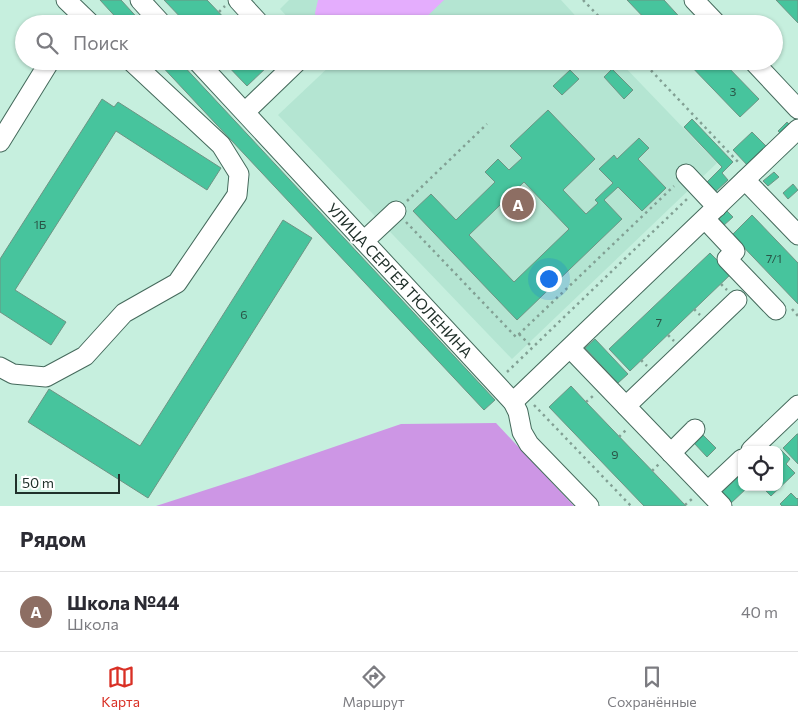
<!DOCTYPE html>
<html lang="ru">
<head>
<meta charset="utf-8">
<style>
  :root { --surface:#fff; --page:#f2f2f3; --text:#2b2b33; --muted:#7c7c81; --line:#e1e1e2; --accent:#d93025 }
  body { margin:0; font-family:Commissioner,sans-serif; background:var(--page); color:var(--text) }
  .controls { position:absolute; right:15px; bottom:15px; display:grid; overflow:hidden; border-radius:10px; box-shadow:0 1px 4px #0004 }
  .controls button { width:45px; height:45px; display:grid; place-items:center; padding:0; border:0; border-bottom:1px solid var(--line); background:var(--surface); color:var(--text); font:25px sans-serif }
  .scale { position:absolute; left:15px; bottom:12px; width:105px; box-sizing:border-box; padding-left:5px; border:2px solid #20302a; border-top:0; font-size:14px; line-height:18px; white-space:nowrap; color:#20302a; -webkit-text-stroke:4px #fff; paint-order:stroke }
  .you { position:absolute; left:548px; top:278px; width:18px; height:18px; margin:-12px; border:4px solid #fff; border-radius:50%; background:#1a73e8; box-shadow:0 0 0 8px #1a73e833 }
  .badge { display:grid; place-items:center; width:32px; height:32px; border-radius:50%; background:var(--accent); color:#fff; font-size:16px; font-weight:700 }
  .pin { position:absolute; translate:-50% -50%; border:2px solid #fff; box-shadow:0 1px 5px #0006 }
  .list { margin:0; padding:0; list-style:none }
  h2 { display:flex; justify-content:space-between; align-items:center; height:65px; margin:0; padding:0 20px; font-size:21px }
  h2 small { font-size:16px; font-weight:400; color:var(--muted) }
  .list li { display:grid; grid-template-columns:32px 1fr auto; gap:15px; align-items:center; box-sizing:border-box; height:80px; padding:0 20px; border-top:1px solid var(--line) }
  .list b { display:block; font-size:19px; white-space:nowrap }
  .list p { margin:0; font-size:16px; white-space:nowrap; color:var(--muted) }
  .list em { font-size:16px; font-style:normal; color:var(--muted) }
  .icon { flex:none; width:28px; height:28px; fill:none; stroke:currentColor; stroke-width:2; stroke-linecap:round; stroke-linejoin:round }
  .map { position:relative; flex:none; width:798px; height:506px; overflow:hidden }
  .search { position:absolute; background:var(--surface); box-shadow:0 1px 4px #0004; left:15px; right:15px; top:15px; height:55px; display:flex; align-items:center; gap:12px; box-sizing:border-box; padding:0 18px; border-radius:28px; color:var(--muted); font-size:19px }
  .sheet { height:145px; background:var(--surface) }
  nav { display:flex; justify-content:space-around; align-items:center; box-sizing:border-box; height:70px; border-top:1px solid var(--line); background:var(--surface); font-size:14px; color:var(--muted) }
  nav a { display:grid; justify-items:center; gap:2px }
  nav .on { color:var(--accent) }
  .map>svg:first-child { display:block }
  .built { fill:#b4e5d2 }
  .green { fill:#e4adfd }
  .forest { fill:#cd96e5 }
  .building { fill:#47c49d; stroke:#6d9484; fill-rule:evenodd }
  .lines { fill:none; stroke-linecap:round; stroke-linejoin:round }
  .minor-casing { stroke:#456a5c; stroke-width:21 }
  .path { stroke:#82a094; stroke-width:2.5; stroke-dasharray:2.5 4; stroke-linecap:butt }
  .minor { stroke:#fff; stroke-width:19 }
  .labels { text-anchor:middle; dominant-baseline:central; stroke-width:4; stroke-linejoin:round; paint-order:stroke }
  .number-label { font-size:12px; fill:#2a5547 }
  .street-label { font-size:15px; fill:#20302a; stroke:#fff }
</style>
</head>
<body>
<div class="map">
<svg width="798" height="506" viewBox="0 0 798 506">
  <rect width="100%" height="100%" fill="#c6efde"/>
  <g class="built">
    <polygon points="289,0 561,0 583,24 294,24 280,9"/>
    <polygon points="330,61 619,61 717,163 512,359 278,115 332,64"/>
  </g>
  <polygon class="green" points="318,0 444,0 419,24 317,24 315,13"/>
  <polygon class="forest" points="496,423 574,506 156,506 252,475 401,424"/>
  <g class="building">
    <polygon points="100,0 121,0 143,24 122,24"/>
    <polygon points="164,0 207,0 230,24 187,24"/>
    <polygon points="627,0 664,0 686,24 650,24"/>
    <polygon points="776,0 798,0 798,23"/>
    <polygon points="157,61 179,61 495,400 484,410"/>
    <polygon points="223,61 266,61 269,65 247,86"/>
    <polygon points="686,61 722,61 759,99 740,117"/>
    <polygon points="612,69 633,90 624,99 604,77"/>
    <polygon points="570,70 579,79 562,95 553,86"/>
    <polygon points="102,99 114,107 118,102 221,168 207,190 116,131 15,290 66,322 51,345 0,312 0,259"/>
    <path d="M548,110L595,159L563,190L586,214L598,203L595,200L613,183L599,169L614,155L617,159L639,138L649,148L638,159L666,188L642,211L618,187L604,200L622,219L517,320L413,211L431,194L456,220L495,182L485,172L498,159L509,170L522,158L510,146ZM524,182L569,229L514,282L469,235Z"/>
    <polygon points="692,119 733,162 722,173 728,180 714,193 705,184 722,167 684,127"/>
    <polygon points="787,122 792,127 783,136 778,131"/>
    <polygon points="752,132 769,149 749,167 733,150"/>
    <polygon points="774,172 779,177 768,186 763,181"/>
    <polygon points="793,184 798,190 788,199 783,193"/>
    <polygon points="727,211 733,217 723,226 717,221"/>
    <polygon points="752,215 798,263 798,304 732,235"/>
    <polygon points="283,220 312,238 148,498 28,422 49,389 140,446"/>
    <polygon points="710,253 731,274 630,371 609,349"/>
    <polygon points="595,339 628,374 618,383 585,348"/>
    <polygon points="571,386 586,402 686,506 644,506 549,407"/>
    <polygon points="797,434 798,434 798,464 783,448"/>
    <polygon points="703,435 716,448 707,457 694,443"/>
    <polygon points="780,449 790,459 786,464 795,473 771,496 762,487 779,487 779,450"/>
    <polygon points="742,467 742,487 748,487 730,504 720,494 741,474 738,471"/>
    <polygon points="791,493 797,499 798,498 798,506 782,506 780,504"/>
  </g>
  <g class="lines">
    <g class="minor-casing">
      <g id="minor">
        <polyline points="66,0 91,24"/>
        <polyline points="140,0 162,24"/>
        <polyline points="238,0 260,24"/>
        <polyline points="694,0 717,24"/>
        <polyline points="197,61 513,402 518,412 522,432 529,444 589,506"/>
        <polyline points="753,61 798,109"/>
        <polyline points="245,112 297,62 297,61"/>
        <polyline points="0,142 50,61"/>
        <polyline points="686,174 717,207"/>
        <polyline points="745,180 798,235"/>
        <polyline points="705,219 735,251 727,259 776,310"/>
        <polyline points="364,241 396,211"/>
        <polyline points="570,348 722,506"/>
        <polyline points="0,367 13,374 46,377 85,356 124,313 177,283 237,195 239,174 221,145 131,61"/>
        <polyline points="513,402 798,129"/>
        <polyline points="626,406 737,300"/>
        <polyline points="751,450 798,405"/>
        <polyline points="671,453 695,429"/>
        <polyline points="708,491 742,459"/>
      </g>
    </g>
    <g class="path">
      <polyline points="583,0 606,24"/>
      <polyline points="219,12 225,6"/>
      <polyline points="642,61 739,163"/>
      <polyline points="407,201 487,124"/>
      <polyline points="406,222 516,337 674,186"/>
      <polyline points="721,284 727,290"/>
      <polyline points="694,309 700,315"/>
      <polyline points="792,309 798,316"/>
      <polyline points="519,334 532,347"/>
      <polyline points="668,335 674,341"/>
      <polyline points="641,360 647,366"/>
      <polyline points="507,372 687,199"/>
      <polyline points="586,402 594,395"/>
      <polyline points="534,405 631,506"/>
      <polyline points="619,437 627,429"/>
      <polyline points="652,471 660,463"/>
      <polyline points="685,505 693,498"/>
    </g>
    <use href="#minor" class="minor"/>
  </g>
  <g class="labels">
    <g class="number-label">
      <text x="733" y="91">3</text>
      <text x="40" y="224">1Б</text>
      <text x="774" y="258">7/1</text>
      <text x="244" y="314">6</text>
      <text x="659" y="322">7</text>
      <text x="615" y="454">9</text>
    </g>
    <g class="street-label">
      <text transform="translate(400 280) rotate(47)">УЛИЦА СЕРГЕЯ ТЮЛЕНИНА</text>
    </g>
  </g>
</svg>
<div class="controls">
<button><svg class="icon" aria-label="locate" viewBox="0 0 24 24"><circle cx="12" cy="12" r="6"/><path d="M12 2v4M12 18v4M2 12h4M18 12h4"/></svg></button>
</div>
<div class="scale">50 m</div>
<div class="you"></div>
<div class="pin badge" style="left:518px;top:204px;background:#8d6e63">A</div>
<div class="search"><svg class="icon" aria-label="search" viewBox="0 0 24 24"><circle cx="10" cy="10" r="6"/><path d="M15 15l6 6"/></svg>Поиск</div>
</div>
<section class="sheet">
<h2>Рядом<small></small></h2>
<ul class="list">
<li><span class="badge" style="background:#8d6e63">A</span><div><b>Школа №44</b><p>Школа</p></div><em>40 m</em></li>
</ul>
</section>
<nav>
<a class="on"><svg class="icon" aria-label="map" viewBox="0 0 24 24"><path d="M3 6l6-2 6 2 6-2v14l-6 2-6-2-6 2zM9 4v14M15 6v14"/></svg>Карта</a>
<a><svg class="icon" aria-label="directions" viewBox="0 0 24 24"><path d="M12 3l9 9-9 9-9-9zM9 14v-3h6M13 9l2 2-2 2"/></svg>Маршрут</a>
<a><svg class="icon" aria-label="saved" viewBox="0 0 24 24"><path d="M7 4h10v16l-5-4-5 4z"/></svg>Сохранённые</a>
</nav>
</body>
</html>
